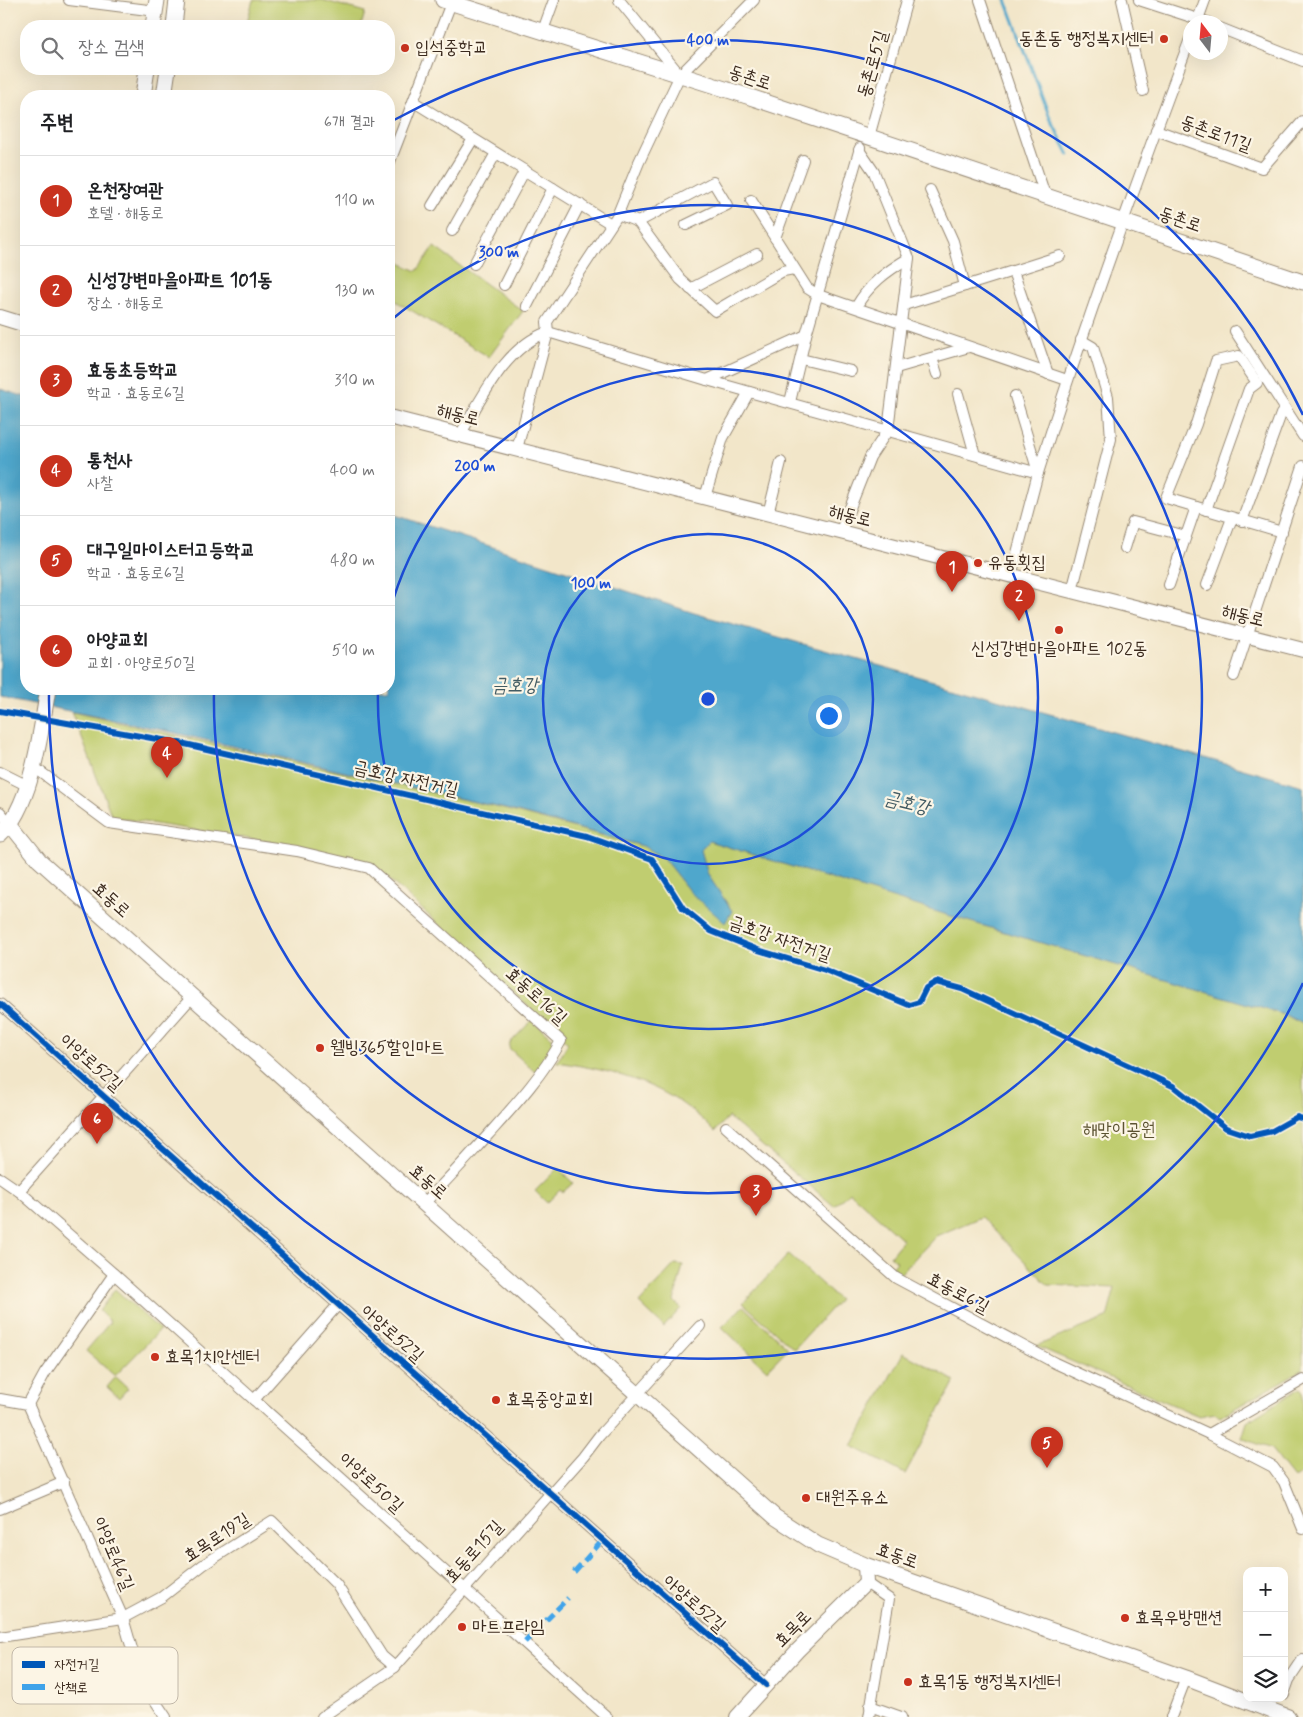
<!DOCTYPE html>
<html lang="ko">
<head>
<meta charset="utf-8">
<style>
  :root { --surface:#fff; --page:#f6f6f6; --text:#202124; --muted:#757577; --line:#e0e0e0; --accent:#c8321e }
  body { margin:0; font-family:Mynerve,"Poor Story",sans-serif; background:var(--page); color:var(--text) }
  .controls { position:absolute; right:15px; bottom:15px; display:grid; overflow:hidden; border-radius:10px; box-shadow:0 5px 20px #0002 }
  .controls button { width:45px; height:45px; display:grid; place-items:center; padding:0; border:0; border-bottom:1px solid var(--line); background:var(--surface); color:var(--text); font:25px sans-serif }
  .compass { position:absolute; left:1183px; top:15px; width:45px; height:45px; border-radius:50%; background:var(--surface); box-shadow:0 5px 20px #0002; rotate:344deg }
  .you { position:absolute; left:828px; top:715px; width:18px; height:18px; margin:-12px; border:4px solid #fff; border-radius:50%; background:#1a73e8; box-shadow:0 0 0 8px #1a73e833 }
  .badge { display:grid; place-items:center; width:32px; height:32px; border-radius:50%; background:var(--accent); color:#fff; font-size:16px; font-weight:700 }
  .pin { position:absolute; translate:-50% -41px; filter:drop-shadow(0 1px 2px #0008) }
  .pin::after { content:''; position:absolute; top:26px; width:18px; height:15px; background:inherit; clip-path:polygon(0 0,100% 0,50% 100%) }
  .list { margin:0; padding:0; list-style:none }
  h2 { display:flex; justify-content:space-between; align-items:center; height:65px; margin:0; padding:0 20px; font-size:21px }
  h2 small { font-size:16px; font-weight:400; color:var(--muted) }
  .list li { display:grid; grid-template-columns:32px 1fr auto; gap:15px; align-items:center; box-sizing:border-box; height:90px; padding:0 20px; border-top:1px solid var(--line) }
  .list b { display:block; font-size:19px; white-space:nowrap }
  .list p { margin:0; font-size:16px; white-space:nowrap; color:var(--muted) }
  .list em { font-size:16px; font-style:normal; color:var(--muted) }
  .icon { flex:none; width:28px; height:28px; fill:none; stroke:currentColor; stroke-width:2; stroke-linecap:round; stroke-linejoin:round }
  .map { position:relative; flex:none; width:1303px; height:1717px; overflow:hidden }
  .search { position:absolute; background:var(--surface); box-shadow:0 5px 20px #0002; left:20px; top:20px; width:375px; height:55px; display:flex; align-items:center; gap:12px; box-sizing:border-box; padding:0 18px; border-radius:20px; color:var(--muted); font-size:19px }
  .panel { position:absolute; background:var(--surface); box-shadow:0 5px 20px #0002; left:20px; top:90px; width:375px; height:605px; border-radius:20px }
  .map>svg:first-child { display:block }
  .green { fill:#c0cd6f; stroke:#7e7c46 }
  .water { fill:#4fa7cc; stroke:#456875 }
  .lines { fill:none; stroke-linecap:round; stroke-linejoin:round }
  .stream { stroke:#4fa7cc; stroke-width:3 }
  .minor-casing { stroke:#968874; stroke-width:12 }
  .tertiary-casing { stroke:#968874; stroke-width:16 }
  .secondary-casing { stroke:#968874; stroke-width:17 }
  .minor { stroke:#fff; stroke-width:10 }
  .tertiary { stroke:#fff; stroke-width:14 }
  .secondary { stroke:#fff; stroke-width:15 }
  .quiet { stroke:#3fa3ea; stroke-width:5; stroke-dasharray:10 5; stroke-linecap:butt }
  .cycleway-casing { stroke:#fcf5e5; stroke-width:9 }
  .cycleway { stroke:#0057b8; stroke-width:6 }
  .ring { fill:none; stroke:#1d4ed8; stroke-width:2.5 }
  .poi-dot { fill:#c8321e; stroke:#fcf5e5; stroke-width:2 }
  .labels { text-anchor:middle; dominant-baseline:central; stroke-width:4.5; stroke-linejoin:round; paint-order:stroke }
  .poi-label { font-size:18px; fill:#3b2a1e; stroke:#fcf5e5; text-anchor:start }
  .street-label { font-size:18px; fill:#3b2a1e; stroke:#fcf5e5 }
  .park-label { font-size:18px; fill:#5c5332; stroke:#fcf5e5 }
  .water-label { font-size:19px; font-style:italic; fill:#435c64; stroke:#fcf5e5 }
  .key { fill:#fcf5e5; stroke:#c2b8a9; stroke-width:1 }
  .key-label { font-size:14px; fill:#3b2a1e }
  .centre { fill:#1d4ed8; stroke:#fcf5e5; stroke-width:2.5 }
  .ring-label { font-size:15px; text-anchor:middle; font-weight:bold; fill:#1d4ed8; stroke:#fcf5e5; stroke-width:4.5; stroke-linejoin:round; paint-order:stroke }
</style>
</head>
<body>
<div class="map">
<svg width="1303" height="1717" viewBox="0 0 1303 1717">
  <rect width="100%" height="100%" fill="#fcf5e5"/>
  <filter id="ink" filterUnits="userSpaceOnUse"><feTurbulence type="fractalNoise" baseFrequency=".02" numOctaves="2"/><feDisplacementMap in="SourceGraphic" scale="10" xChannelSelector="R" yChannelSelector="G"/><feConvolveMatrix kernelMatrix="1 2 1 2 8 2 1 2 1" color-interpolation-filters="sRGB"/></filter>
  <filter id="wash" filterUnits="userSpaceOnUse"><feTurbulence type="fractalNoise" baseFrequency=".0096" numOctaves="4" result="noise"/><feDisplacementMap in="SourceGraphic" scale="20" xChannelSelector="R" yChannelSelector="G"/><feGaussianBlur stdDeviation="1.12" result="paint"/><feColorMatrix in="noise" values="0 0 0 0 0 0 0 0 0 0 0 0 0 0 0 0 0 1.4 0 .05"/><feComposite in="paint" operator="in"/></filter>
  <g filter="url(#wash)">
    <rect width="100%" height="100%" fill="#f2e6c9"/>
    <g class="green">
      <polygon points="253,0 322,0 365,12 361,26 246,26"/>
      <polygon points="434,247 523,311 489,357 389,297 389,250 402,264 417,271"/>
      <path d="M72,712L492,806L643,846L664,859L690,892L732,911L708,875L701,850L709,841L954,917L1285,1015L1303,1024V1369L1220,1417L1215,1413L1199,1416L1036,1346L1107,1318L1115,1288L1048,1285L981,1217L936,1236L900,1274L892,1267L897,1261L890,1256L903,1240L850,1192L834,1206L728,1117L715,1132C672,1085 617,1071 557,1062L568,1043L378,869L301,847L112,817Z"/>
      <polygon points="532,1020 554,1040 554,1048 535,1072 509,1048 510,1043"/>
      <polygon points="558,1168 573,1183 563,1192 560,1190 547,1203 535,1191"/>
      <polygon points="789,1254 839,1300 794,1349 743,1303"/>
      <polygon points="675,1264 683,1265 674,1301 681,1308 664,1327 639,1303"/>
      <polygon points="115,1289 160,1330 115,1376 86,1351 110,1322 99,1311"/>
      <polygon points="743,1306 788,1348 767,1370 722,1327"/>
      <polygon points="903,1353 955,1381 905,1474 852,1446"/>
      <polygon points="116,1377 128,1388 119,1398 107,1387"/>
      <polygon points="1300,1388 1303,1391 1303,1472 1294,1478 1271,1449 1242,1438 1247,1422"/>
    </g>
    <polygon class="water" points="0,389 26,397 26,689 389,689 389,513 694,613 1303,786 1303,1024 1285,1015 954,917 709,841 701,850 708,875 732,911 725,923 690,892 664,859 643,846 510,810 158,729 0,697"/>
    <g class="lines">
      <polyline class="stream" points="1006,0 1050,118 1069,155"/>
    </g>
  </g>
  <g filter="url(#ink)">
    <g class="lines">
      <g class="minor-casing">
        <g id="minor">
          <polyline points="69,0 156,11"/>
          <polyline points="619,0 680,75"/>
          <polyline points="980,0 1045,195"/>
          <polyline points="1122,0 1143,91"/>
          <polyline points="1139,0 1207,22"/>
          <polyline points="1197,22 1205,0"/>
          <polyline points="1220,28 1303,61"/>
          <polyline points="542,33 554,0"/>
          <polyline points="414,102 611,224"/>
          <polyline points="1156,130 1262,168 1303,121"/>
          <polyline points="869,137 907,0"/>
          <polyline points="389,164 451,3"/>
          <polyline points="930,190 953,241 965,286"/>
          <polyline points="751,200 807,288 818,295 1067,380"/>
          <polyline points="432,206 473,139"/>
          <polyline points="618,214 638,222 713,182 727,205 686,225"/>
          <polyline points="638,222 680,279 715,311 783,271 794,269"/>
          <polyline points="452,231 496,153"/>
          <polyline points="775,238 803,160"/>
          <polyline points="474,264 525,170"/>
          <polyline points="1013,271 1060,256"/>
          <polyline points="504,285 553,188"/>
          <polyline points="690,289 757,254"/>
          <polyline points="904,305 1013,271 1048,374"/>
          <polyline points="527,306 580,204"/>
          <path d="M856,307C869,284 887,271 909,258"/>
          <polyline points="1235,331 1303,436"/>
          <polyline points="932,358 937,374"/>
          <polyline points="801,359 851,371"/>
          <polyline points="896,368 969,347"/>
          <polyline points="707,380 806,335"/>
          <polyline points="958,394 975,455"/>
          <polyline points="1015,396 1038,472"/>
          <polyline points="790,402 806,335 860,148"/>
          <path d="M460,435C482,398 505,347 548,332L707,380L1038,473L1011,576"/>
          <polyline points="517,449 548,332 547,322 617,216 639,162 680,75 754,0"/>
          <path d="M1038,473C1084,326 1136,183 1190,39"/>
          <polyline points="705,497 723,438 749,392"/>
          <polyline points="1206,510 1249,389 1257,383 1239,356 1216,361 1196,424 1166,498 1282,532"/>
          <polyline points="768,514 781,462"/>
          <polyline points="1242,521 1281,414 1284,410"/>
          <polyline points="840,533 870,457 888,430 909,258 874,172 859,150"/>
          <polyline points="1125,548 1133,522 1186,536"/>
          <polyline points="1169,585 1196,507"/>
          <polyline points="1207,585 1232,518"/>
          <polyline points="1072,591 1111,439 1108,397 1093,347 1081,340"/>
          <polyline points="1234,676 1303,466"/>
          <path d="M34,767L109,823L297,851L369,868L561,1041C542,1076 515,1105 488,1135C467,1158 447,1181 424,1203"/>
          <polyline points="0,772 28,786"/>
          <polyline points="0,812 11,825"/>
          <polyline points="0,1004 766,1685"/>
          <polyline points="726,1127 896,1278 1055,1363 1209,1434 1273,1467 1284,1482 1303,1529"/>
          <polyline points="0,1178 19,1191 114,1274 607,1717"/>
          <polyline points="19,1191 192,997"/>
          <polyline points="0,1399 28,1404 123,1618 141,1680 166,1717"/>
          <polyline points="254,1400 337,1306"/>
          <polyline points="28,1404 45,1373 114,1274"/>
          <polyline points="1209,1434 1303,1380"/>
          <polyline points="0,1509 64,1482"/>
          <polyline points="866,1583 889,1599 869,1717"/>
          <polyline points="0,1637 123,1618 162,1597 203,1565 272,1521 336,1584 382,1656 395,1667"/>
          <polyline points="1284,1694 1289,1680 1303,1659"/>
          <polyline points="870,1706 901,1717"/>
          <polyline points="322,1717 395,1667 583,1457 599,1436 700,1326"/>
          <polyline points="1171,1717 1186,1678"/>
        </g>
      </g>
      <g class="tertiary-casing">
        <g id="tertiary">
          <polyline points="0,317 26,325"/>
          <polyline points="389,417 1303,650"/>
          <polyline points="737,1717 797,1651 866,1583 865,1565"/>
        </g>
      </g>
      <g class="secondary-casing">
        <g id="secondary">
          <polyline points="443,0 747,96 1303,282"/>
          <polyline points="153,26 157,0"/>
          <polyline points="174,26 177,0"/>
          <polyline points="143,96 147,69"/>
          <polyline points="164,96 168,69"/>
          <polyline points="11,825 39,860 775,1517 818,1545 865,1565 1186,1678 1288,1717"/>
          <path d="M0,835C32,807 41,730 48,689"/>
        </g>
      </g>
      <use href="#minor" class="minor"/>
      <use href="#tertiary" class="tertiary"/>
      <use href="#secondary" class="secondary"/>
      <g class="quiet">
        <polyline points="574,1572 602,1541"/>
        <polyline points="525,1642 568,1598"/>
      </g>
      <g class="cycleway-casing">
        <g id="cycleway">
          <polyline points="0,711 185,744 587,836 652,859 683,908 711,931 758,950 825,970 909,1005 919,1002 926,988 936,982 962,989 1173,1086 1226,1128 1250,1136 1272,1131 1297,1117 1303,1119"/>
          <polyline points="0,1004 766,1685"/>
        </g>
      </g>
      <use href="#cycleway" class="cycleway"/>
    </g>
  </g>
  <g class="ring">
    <circle cx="708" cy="699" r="165"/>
    <path d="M389 614A330 330 0 1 1 378 690"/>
    <path d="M390 321A494 494 0 1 1 214 690"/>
    <path d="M1303 983A659 659 0 0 1 49 693M394 120A659 659 0 0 1 1303 415"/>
  </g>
  <g class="poi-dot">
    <circle cx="1164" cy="39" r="5"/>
    <circle cx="405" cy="48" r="5"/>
    <circle cx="978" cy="563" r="5"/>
    <circle cx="1059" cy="630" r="5"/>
    <circle cx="320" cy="1048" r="5"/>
    <circle cx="155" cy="1357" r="5"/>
    <circle cx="496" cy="1400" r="5"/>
    <circle cx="806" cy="1498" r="5"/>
    <circle cx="1125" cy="1618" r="5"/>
    <circle cx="462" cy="1627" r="5"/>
    <circle cx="908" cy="1682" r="5"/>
  </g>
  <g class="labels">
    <g class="poi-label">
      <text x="1154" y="39" text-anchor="end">동촌동 행정복지센터</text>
      <text x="415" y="48">입석중학교</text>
      <text x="988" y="563">유동횟집</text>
      <text x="1059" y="649" text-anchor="middle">신성강변마을아파트 102동</text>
      <text x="330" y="1048">웰빙365할인마트</text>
      <text x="165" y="1357">효목1치안센터</text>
      <text x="506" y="1400">효목중앙교회</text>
      <text x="816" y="1498">대원주유소</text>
      <text x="1135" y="1618">효목우방맨션</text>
      <text x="472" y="1627">마트프라임</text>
      <text x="918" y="1682">효목1동 행정복지센터</text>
    </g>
    <g class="street-label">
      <text transform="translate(873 64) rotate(-74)">동촌로5길</text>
      <text transform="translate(750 78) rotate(18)">동촌로</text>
      <text transform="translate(1216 134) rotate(20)">동촌로11길</text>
      <text transform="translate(1180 220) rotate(19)">동촌로</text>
      <text transform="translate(458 415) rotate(14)">해동로</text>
      <text transform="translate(850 516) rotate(14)">해동로</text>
      <text transform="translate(1243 616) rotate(14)">해동로</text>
      <text transform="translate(406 779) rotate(13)">금호강 자전거길</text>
      <text transform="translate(111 900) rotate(42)">효동로</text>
      <text transform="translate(780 939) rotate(19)">금호강 자전거길</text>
      <text transform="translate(536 996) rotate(42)">효동로16길</text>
      <text transform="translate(91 1063) rotate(41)">아양로52길</text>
      <text transform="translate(428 1182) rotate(41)">효동로</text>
      <text transform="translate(958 1293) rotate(28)">효동로6길</text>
      <text transform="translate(392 1334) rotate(41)">아양로52길</text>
      <text transform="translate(371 1483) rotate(42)">아양로50길</text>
      <text transform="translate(217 1538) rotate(-33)">효목로19길</text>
      <text transform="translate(474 1552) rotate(-48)">효동로15길</text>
      <text transform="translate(113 1554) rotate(67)">아양로46길</text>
      <text transform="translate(897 1556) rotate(20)">효동로</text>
      <text transform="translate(694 1604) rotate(41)">아양로52길</text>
      <text transform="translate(793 1629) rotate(-45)">효목로</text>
    </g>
    <g class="park-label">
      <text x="1119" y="1130">해맞이공원</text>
    </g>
    <g class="water-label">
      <text x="515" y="685">금호강</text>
      <text transform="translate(907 803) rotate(14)">금호강</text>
    </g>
  </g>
  <rect x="12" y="1647" width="166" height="57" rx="8" class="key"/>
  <rect x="22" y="1661" width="23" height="7" fill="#0057b8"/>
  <rect x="22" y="1684" width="23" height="6" fill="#3fa3ea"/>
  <g class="key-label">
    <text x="54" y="1669">자전거길</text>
    <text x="54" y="1692">산책로</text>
  </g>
  <circle cx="708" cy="699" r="8" class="centre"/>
  <g class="ring-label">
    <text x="708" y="45">400 m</text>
    <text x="499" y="257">300 m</text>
    <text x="475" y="471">200 m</text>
    <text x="591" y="588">100 m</text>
  </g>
</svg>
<div class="controls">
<button>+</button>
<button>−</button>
<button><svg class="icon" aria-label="layers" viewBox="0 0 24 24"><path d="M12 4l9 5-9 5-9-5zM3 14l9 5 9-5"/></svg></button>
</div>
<svg class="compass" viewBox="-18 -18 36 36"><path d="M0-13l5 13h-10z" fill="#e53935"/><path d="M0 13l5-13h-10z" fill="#757577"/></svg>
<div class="you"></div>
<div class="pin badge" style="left:952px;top:592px">1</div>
<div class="pin badge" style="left:1019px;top:621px">2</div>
<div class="pin badge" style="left:756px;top:1216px">3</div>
<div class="pin badge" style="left:167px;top:778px">4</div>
<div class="pin badge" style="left:1047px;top:1468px">5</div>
<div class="pin badge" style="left:97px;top:1144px">6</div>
<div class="search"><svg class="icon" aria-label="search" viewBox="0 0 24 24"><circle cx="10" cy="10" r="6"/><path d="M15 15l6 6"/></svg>장소 검색</div>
<section class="panel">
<h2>주변<small>6개 결과</small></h2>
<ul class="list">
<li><span class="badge">1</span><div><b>온천장여관</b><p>호텔 · 해동로</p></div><em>110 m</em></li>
<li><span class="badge">2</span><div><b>신성강변마을아파트 101동</b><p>장소 · 해동로</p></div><em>130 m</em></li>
<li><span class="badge">3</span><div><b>효동초등학교</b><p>학교 · 효동로6길</p></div><em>310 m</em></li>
<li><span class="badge">4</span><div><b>통천사</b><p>사찰</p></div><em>400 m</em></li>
<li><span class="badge">5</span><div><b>대구일마이스터고등학교</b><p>학교 · 효동로6길</p></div><em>480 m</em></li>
<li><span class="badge">6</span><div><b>아양교회</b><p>교회 · 아양로50길</p></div><em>510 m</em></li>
</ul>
</section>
</div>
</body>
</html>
